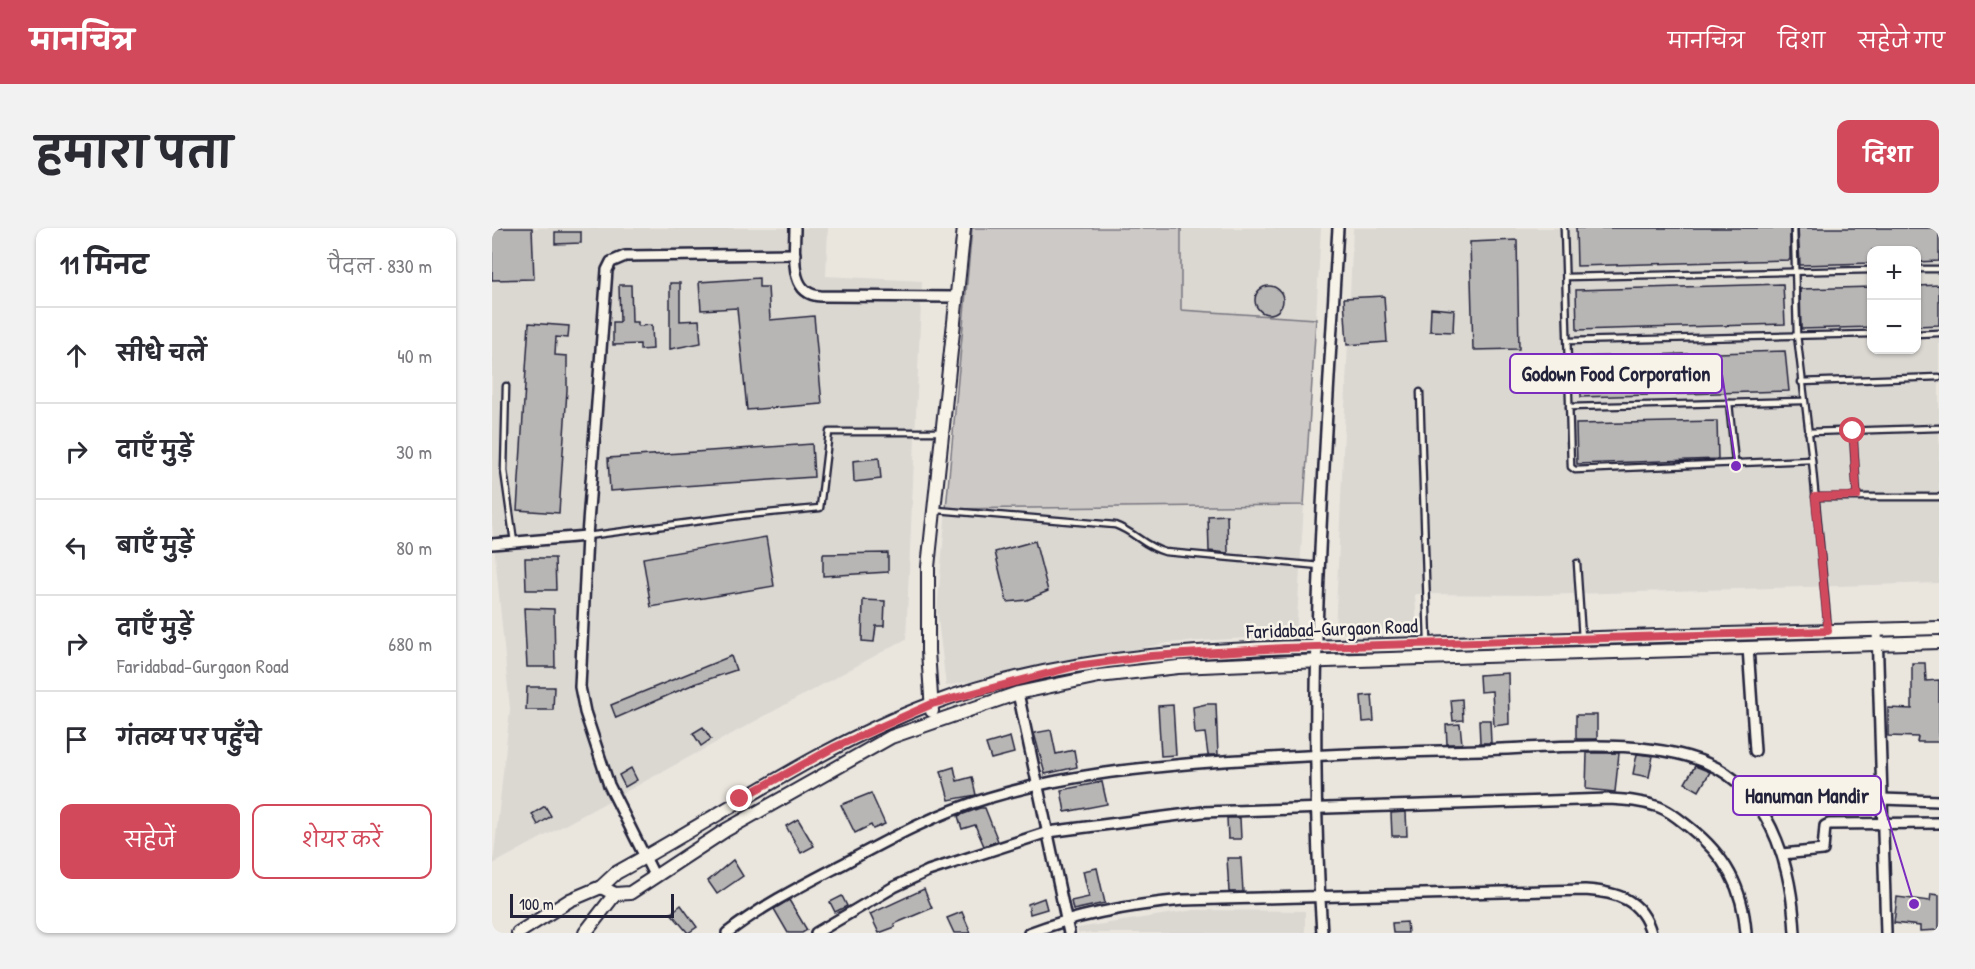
<!DOCTYPE html>
<html lang="hi">
<head>
<meta charset="utf-8">
<style>
  :root { --surface:#fff; --page:#f2f2f3; --text:#2b2b33; --muted:#7c7c81; --line:#e1e1e2; --accent:#d1495b }
  body { margin:0; font-family:"Patrick Hand","Playpen Sans Deva",sans-serif; background:var(--page); color:var(--text) }
  .controls { position:absolute; right:18px; top:18px; display:grid; overflow:hidden; border-radius:12px; box-shadow:0 2px 4px #0004 }
  .controls button { width:54px; height:54px; display:grid; place-items:center; padding:0; border:0; border-bottom:2px solid var(--line); background:var(--surface); color:var(--text); font:30px sans-serif }
  .scale { position:absolute; left:18px; bottom:15px; width:164px; box-sizing:border-box; padding-left:6px; border:3px solid #22223b; border-top:0; font-size:16px; line-height:21px; white-space:nowrap; color:#22223b; -webkit-text-stroke:4px #f7f3e8; paint-order:stroke }
  .stop { position:absolute; width:18px; height:18px; margin:-14px; border:4px solid #d1495b; border-radius:50%; background:#fff }
  .stop.end { background:#d1495b; border-color:#fff; box-shadow:0 2px 6px #0008 }
  .list { margin:0; padding:0; list-style:none }
  h2 { display:flex; justify-content:space-between; align-items:center; height:78px; margin:0; padding:0 24px; font-size:26px }
  h2 small { font-size:20px; font-weight:400; color:var(--muted) }
  .list li { display:grid; grid-template-columns:39px 1fr auto; gap:18px; align-items:center; box-sizing:border-box; height:96px; padding:0 24px; border-top:2px solid var(--line) }
  .list b { display:block; font-size:22px; white-space:nowrap }
  .list p { margin:0; font-size:20px; white-space:nowrap; color:var(--muted) }
  .list em { font-size:20px; font-style:normal; color:var(--muted) }
  .actions { display:flex; gap:12px; padding:18px 24px }
  .actions a { flex:1; padding:14px 0; border:2px solid var(--accent); border-radius:12px; text-align:center; font-size:21px; color:var(--accent) }
  .actions .main { background:var(--accent); color:#fff }
  .icon { flex:none; width:33px; height:33px; fill:none; stroke:currentColor; stroke-width:2; stroke-linecap:round; stroke-linejoin:round }
  .map { position:relative; flex:none; width:1447px; height:705px; overflow:hidden; border-radius:12px }
  header { display:flex; align-items:center; gap:36px; box-sizing:border-box; height:84px; padding:0 30px; background:var(--accent); color:#fff }
  header strong { font-size:28px }
  nav { display:flex; gap:33px; margin-inline-start:auto; font-size:21px }
  .intro { display:flex; align-items:center; justify-content:space-between; box-sizing:border-box; height:144px; padding:0 36px }
  h1 { margin:0; font-size:42px }
  .button { padding:15px 27px; border-radius:12px; background:var(--accent); color:#fff; font-size:21px; font-weight:700 }
  main { display:flex; gap:36px; padding:0 36px }
  aside { flex:1; background:var(--surface); border-radius:12px; box-shadow:0 2px 4px #0004 }
  .map>svg:first-child { display:block }
  .built { fill:#dbd8d2; fill-rule:evenodd }
  .green { fill:#cdc9c6; stroke:#787680; stroke-width:1.5 }
  .building { fill:#b8b6b5; stroke:#22223b; stroke-width:1.5 }
  .lines { fill:none; stroke-linecap:round; stroke-linejoin:round }
  .lane-casing { stroke:#22223b; stroke-width:9 }
  .street-casing { stroke:#22223b; stroke-width:14 }
  .secondary-casing { stroke:#22223b; stroke-width:16 }
  .lane { stroke:#f7f3e8; stroke-width:4.5 }
  .street { stroke:#f7f3e8; stroke-width:9 }
  .secondary { stroke:#f7f3e8; stroke-width:12 }
  .route { stroke:#d1495b; stroke-width:8 }
  .labels { text-anchor:middle; dominant-baseline:central; stroke-width:5; stroke-linejoin:round; paint-order:stroke }
  .street-label { font-size:20px; fill:#22223b; stroke:#f7f3e8 }
  .leader { fill:none; stroke:#7b2cbf; stroke-width:2 }
  .callout-dot { fill:#7b2cbf; stroke:#f7f3e8; stroke-width:2 }
  .callout { fill:#f7f3e8; stroke:#7b2cbf; stroke-width:2 }
  .callout-label { font-size:21px; text-anchor:middle; font-weight:bold; fill:#22223b }
</style>
</head>
<body>
<header>
<strong>मानचित्र</strong>
<nav><a>मानचित्र</a><a>दिशा</a><a>सहेजे गए</a></nav>
</header>
<div class="intro"><h1>हमारा पता</h1><a class="button">दिशा</a></div>
<main>
<aside>
<h2>11 मिनट<small>पैदल · 830 m</small></h2>
<ul class="list">
<li><svg class="icon" aria-label="ahead" viewBox="0 0 24 24"><path d="M12 20V5M6 11l6-6 6 6"/></svg><div><b>सीधे चलें</b></div><em>40 m</em></li>
<li><svg class="icon" aria-label="right" viewBox="0 0 24 24"><path d="M7 20v-9h11M14 6l5 5-5 5"/></svg><div><b>दाएँ मुड़ें</b></div><em>30 m</em></li>
<li><svg class="icon" aria-label="left" viewBox="0 0 24 24"><path d="M17 20v-9H6M10 6l-5 5 5 5"/></svg><div><b>बाएँ मुड़ें</b></div><em>80 m</em></li>
<li><svg class="icon" aria-label="right" viewBox="0 0 24 24"><path d="M7 20v-9h11M14 6l5 5-5 5"/></svg><div><b>दाएँ मुड़ें</b><p>Faridabad-Gurgaon Road</p></div><em>680 m</em></li>
<li><svg class="icon" aria-label="arrive" viewBox="0 0 24 24"><path d="M6 21V4h12l-3 4 3 4H6"/></svg><div><b>गंतव्य पर पहुँचे</b></div></li>
</ul>
<div class="actions"><a class="main">सहेजें</a><a>शेयर करें</a></div>
</aside>
<div class="map">
<svg width="1447" height="705" viewBox="0 0 1447 705">
  <rect width="100%" height="100%" fill="#eae6de"/>
  <filter id="ink" filterUnits="userSpaceOnUse"><feTurbulence type="fractalNoise" baseFrequency=".0167" numOctaves="2"/><feDisplacementMap in="SourceGraphic" scale="12" xChannelSelector="R" yChannelSelector="G"/><feConvolveMatrix kernelMatrix="1 2 1 2 8 2 1 2 1" color-interpolation-filters="sRGB"/></filter>
  <g filter="url(#ink)">
    <g class="built">
      <polygon points="0,0 336,0 334,48 430,53 414,411 1,636 18,481 0,295"/>
      <polygon points="689,0 829,0 824,91 689,82"/>
      <path d="M861,0H1447V355L1048,367L923,366L925,400L843,405ZM1380,22H1424V122H1380Z"/>
      <polygon points="812,277 804,407 676,415 454,458 445,383 454,281"/>
      <polygon points="702,682 813,683 813,705 586,705 585,700"/>
    </g>
    <polygon class="green" points="480,0 689,0 689,82 824,91 812,277 454,281"/>
    <g class="building">
      <polygon points="0,0 40,0 42,51 0,52"/>
      <polygon points="1084,0 1298,0 1298,32 1085,38"/>
      <polygon points="1306,0 1447,0 1447,33 1425,34 1425,22 1380,22 1380,35 1308,37"/>
      <polygon points="63,4 89,4 89,15 63,16"/>
      <polygon points="1025,12 1027,121 981,122 978,14"/>
      <polygon points="267,50 267,59 276,59 278,92 322,88 330,176 255,182 245,80 209,82 207,54"/>
      <polygon points="178,55 188,55 188,93 207,92 209,115 178,121"/>
      <polygon points="1291,56 1293,96 1085,102 1084,62"/>
      <polygon points="127,57 139,57 140,94 146,94 146,98 160,97 161,121 148,122 148,116 121,117 121,94 128,94"/>
      <polygon points="1447,57 1447,97 1425,98 1425,58"/>
      <circle cx="777" cy="72" r="14"/>
      <polygon points="1380,59 1380,99 1309,101 1308,61"/>
      <polygon points="892,68 895,114 855,117 852,70"/>
      <polygon points="939,80 962,82 961,104 938,103"/>
      <polygon points="37,95 77,98 76,110 64,109 63,127 75,128 75,162 67,285 25,282"/>
      <polygon points="1293,123 1297,163 1089,169 1088,129"/>
      <polygon points="1225,193 1226,231 1085,236 1084,196"/>
      <polygon points="320,216 322,249 118,263 116,230"/>
      <polygon points="387,230 389,251 362,254 361,233"/>
      <polygon points="735,287 736,325 717,323 716,288"/>
      <polygon points="274,309 282,358 159,379 151,330"/>
      <polygon points="543,313 556,363 535,372 515,374 503,324"/>
      <polygon points="396,325 396,344 331,348 331,326"/>
      <polygon points="33,330 63,330 64,362 34,362"/>
      <polygon points="371,372 393,373 392,398 384,398 382,414 370,413"/>
      <polygon points="32,380 62,381 63,439 35,439"/>
      <polygon points="239,428 244,442 202,456 124,490 119,477"/>
      <polygon points="1420,435 1433,435 1434,453 1447,452 1447,514 1425,514 1426,509 1396,508 1396,480 1420,481"/>
      <polygon points="1016,445 1017,496 1002,498 1000,463 988,464 987,447"/>
      <polygon points="35,459 62,459 61,482 34,482"/>
      <polygon points="880,467 882,493 871,494 869,468"/>
      <polygon points="970,471 971,492 961,493 959,472"/>
      <polygon points="714,476 724,476 726,527 716,527 713,505 703,506 701,479"/>
      <polygon points="681,477 684,527 669,528 666,478"/>
      <rect x="1084" y="487" width="21" height="24"/>
      <polygon points="987,492 998,492 999,515 988,515"/>
      <polygon points="968,496 970,516 955,516 954,497"/>
      <polygon points="211,499 219,511 209,518 201,505"/>
      <polygon points="559,502 564,526 582,522 585,539 553,546 542,505"/>
      <polygon points="518,509 522,525 499,531 494,516"/>
      <polygon points="1095,525 1127,525 1123,564 1094,561"/>
      <polygon points="1145,526 1161,528 1157,549 1141,546"/>
      <polygon points="1203,538 1218,544 1207,563 1193,555"/>
      <polygon points="462,539 465,553 480,549 484,567 457,572 449,543"/>
      <polygon points="139,540 145,552 133,559 127,547"/>
      <polygon points="610,554 615,576 573,584 569,562"/>
      <polygon points="379,565 393,596 381,601 379,597 363,605 349,577"/>
      <polygon points="53,578 59,588 46,597 40,586"/>
      <polygon points="488,580 493,580 506,613 492,618 483,597 470,601 466,588"/>
      <polygon points="914,584 915,608 900,608 899,585"/>
      <polygon points="735,590 748,590 749,611 736,611"/>
      <polygon points="306,591 322,618 309,625 294,598"/>
      <polygon points="735,630 749,630 751,664 737,664"/>
      <polygon points="241,632 251,648 225,666 216,653"/>
      <polygon points="605,640 613,675 581,682 579,673 597,669 591,643"/>
      <polygon points="432,661 440,680 402,696 403,699 387,705 378,686"/>
      <polygon points="1439,666 1447,667 1447,702 1428,703 1428,698 1402,695 1405,669 1438,673"/>
      <polygon points="350,668 355,678 343,684 338,674"/>
      <polygon points="552,670 555,681 538,686 536,676"/>
      <polygon points="297,672 315,702 310,705 296,705 282,681"/>
      <polygon points="189,677 205,699 196,705 179,685"/>
      <polygon points="470,684 479,705 462,705 455,690"/>
      <polygon points="915,694 916,705 901,705 900,695"/>
    </g>
    <g class="lines">
      <g class="lane-casing">
        <g id="lane">
          <polyline points="1072,0 1079,239 1083,242 1320,232"/>
          <polyline points="1302,0 1305,107 1320,232 1336,401"/>
          <polyline points="1424,41 1447,41"/>
          <polyline points="1074,49 1380,42"/>
          <polyline points="1424,106 1447,105"/>
          <polyline points="1076,113 1380,106"/>
          <polyline points="1309,154 1447,149"/>
          <polyline points="14,158 12,243 22,314"/>
          <polyline points="928,164 936,413"/>
          <polyline points="1237,175 1243,235"/>
          <polyline points="1077,179 1311,173"/>
          <polyline points="1361,203 1365,268"/>
          <polyline points="1316,204 1447,200"/>
          <polyline points="1323,269 1447,269"/>
          <path d="M445,282L623,297C643,304 651,318 673,324L828,338"/>
          <polyline points="95,308 254,287 328,280 337,204 449,204"/>
          <polyline points="1085,335 1090,410"/>
        </g>
      </g>
      <g class="street-casing">
        <g id="street">
          <path d="M303,0C303,24 296,67 329,68L463,69"/>
          <polyline points="0,316 95,308"/>
          <polyline points="1385,401 1394,705"/>
          <polyline points="1256,419 1263,523"/>
          <polyline points="526,465 577,705"/>
          <polyline points="1265,577 1390,571 1447,573"/>
          <polyline points="1290,626 1331,622 1333,598 1337,596 1447,595"/>
          <polyline points="163,649 117,557 93,484 88,459 95,308 115,42 119,34 133,28 303,26"/>
          <path d="M235,705C271,677 311,657 351,636C397,611 445,585 496,570C569,548 643,540 719,534C809,527 899,524 989,522C1058,520 1164,507 1225,540C1283,572 1300,645 1303,705"/>
          <path d="M324,705L402,659L436,643L556,604L711,584L1117,571C1134,572 1150,573 1167,579C1178,583 1188,592 1197,599C1233,627 1251,660 1254,705"/>
          <path d="M537,705C587,686 638,677 691,672L1093,662C1124,664 1150,671 1159,705"/>
          <path d="M830,705C814,470 832,234 846,0"/>
        </g>
      </g>
      <g class="secondary-casing">
        <g id="secondary">
          <polyline points="440,483 436,423 436,339 472,0"/>
          <polyline points="109,659 123,666 138,665 234,602 399,509 526,465 607,448 686,439 803,434 1447,414"/>
          <path d="M26,705L78,672L109,659L124,645C229,588 327,518 439,476C595,417 767,421 930,416C1102,410 1275,404 1447,400"/>
          <polyline points="93,705 123,666"/>
        </g>
      </g>
      <use href="#lane" class="lane"/>
      <use href="#street" class="street"/>
      <use href="#secondary" class="secondary"/>
    </g>
  </g>
  <g class="lines" filter="url(#ink)">
    <polyline class="route" points="248,571 341,520 440,476 584,438 659,428 792,420 1336,403 1323,269 1365,268 1361,203"/>
  </g>
  <g class="labels">
    <g class="street-label">
      <text transform="translate(840 400) rotate(-2)">Faridabad-Gurgaon Road</text>
    </g>
  </g>
  <path class="leader" d="M1244 238L1230 146M1422 676L1389 567"/>
  <g class="callout-dot">
    <circle cx="1244" cy="238" r="6"/>
    <circle cx="1422" cy="676" r="6"/>
  </g>
  <g class="callout">
    <rect x="1018" y="126" width="212" height="39" rx="6"/>
    <rect x="1241" y="548" width="148" height="39" rx="6"/>
  </g>
  <g class="callout-label">
    <text x="1124" y="153">Godown Food Corporation</text>
    <text x="1315" y="575">Hanuman Mandir</text>
  </g>
</svg>
<div class="controls">
<button>+</button>
<button>−</button>
</div>
<div class="scale">100 m</div>
<div class="stop" style="left:1361px;top:203px"></div>
<div class="stop end" style="left:248px;top:571px"></div>
</div>
</main>
</body>
</html>
